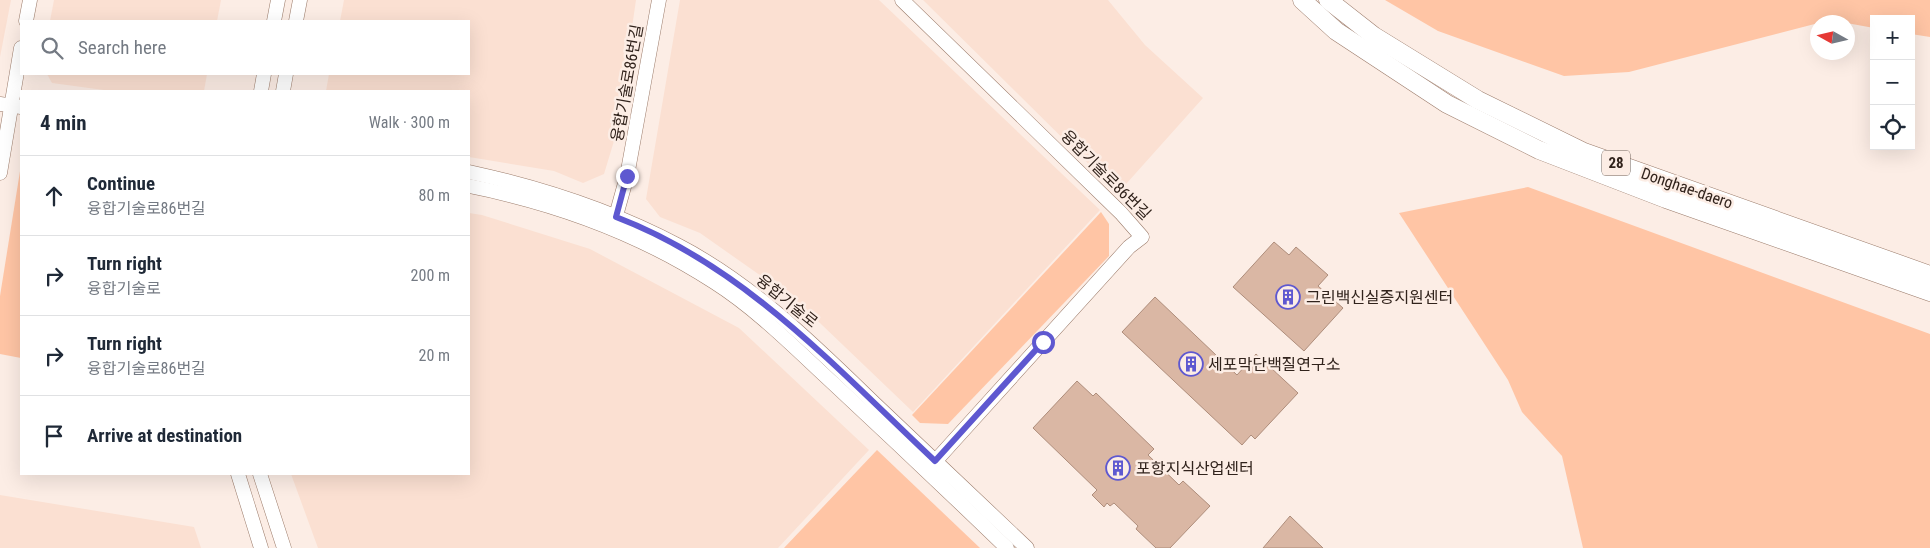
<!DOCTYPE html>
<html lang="en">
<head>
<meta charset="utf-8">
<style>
  :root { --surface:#fff; --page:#f2f2f3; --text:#1f2937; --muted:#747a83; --line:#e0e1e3 }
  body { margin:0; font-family:"Roboto Condensed","Noto Sans KR",sans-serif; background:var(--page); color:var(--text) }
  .controls { position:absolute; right:15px; top:15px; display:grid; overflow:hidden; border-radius:0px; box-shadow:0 5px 20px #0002 }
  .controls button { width:45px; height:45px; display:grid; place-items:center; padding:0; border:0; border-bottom:1px solid var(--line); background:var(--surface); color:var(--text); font:25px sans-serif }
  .compass { position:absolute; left:1810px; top:15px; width:45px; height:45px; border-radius:50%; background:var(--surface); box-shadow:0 5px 20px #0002; rotate:278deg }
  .stop { position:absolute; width:15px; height:15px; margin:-11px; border:4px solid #5e58d0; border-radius:50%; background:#fff }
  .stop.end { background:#5e58d0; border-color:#fff; box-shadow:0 1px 5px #0008 }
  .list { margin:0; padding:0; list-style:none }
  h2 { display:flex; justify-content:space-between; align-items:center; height:65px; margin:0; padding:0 20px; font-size:21px }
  h2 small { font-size:16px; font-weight:400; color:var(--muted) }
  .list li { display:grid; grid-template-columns:32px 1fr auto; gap:15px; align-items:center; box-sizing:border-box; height:80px; padding:0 20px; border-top:1px solid var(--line) }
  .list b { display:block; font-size:19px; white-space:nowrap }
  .list p { margin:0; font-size:16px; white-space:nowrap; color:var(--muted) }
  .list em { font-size:16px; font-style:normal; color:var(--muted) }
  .icon { flex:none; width:28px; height:28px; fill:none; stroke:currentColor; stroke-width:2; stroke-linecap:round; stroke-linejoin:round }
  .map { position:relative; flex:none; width:1930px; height:548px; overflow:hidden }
  .search { position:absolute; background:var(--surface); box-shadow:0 5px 20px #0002; left:20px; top:20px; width:450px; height:55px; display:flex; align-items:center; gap:12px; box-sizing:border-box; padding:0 18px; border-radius:0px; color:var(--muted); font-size:19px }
  .panel { position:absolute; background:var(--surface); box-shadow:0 5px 20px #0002; left:20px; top:90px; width:450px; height:385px; border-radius:0px }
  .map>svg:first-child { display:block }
  .built { fill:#fbe0d2 }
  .green { fill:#ffc5a5 }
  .building { fill:#dab7a4; stroke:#ae8d7b }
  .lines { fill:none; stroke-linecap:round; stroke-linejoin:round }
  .minor-casing { stroke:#9a7a69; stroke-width:15 }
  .major-casing { stroke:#9a7a69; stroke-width:19 }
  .minor { stroke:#fff; stroke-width:14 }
  .major { stroke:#fff; stroke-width:18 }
  .route { stroke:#5e58d0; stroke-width:6 }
  .labels { text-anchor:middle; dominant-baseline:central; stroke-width:5; stroke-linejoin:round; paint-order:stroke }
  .shield { fill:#fcede5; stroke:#6e6058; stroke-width:1 }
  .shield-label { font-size:15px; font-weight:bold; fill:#31231c }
  .street-label { font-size:16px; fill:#31231c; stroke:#fcede5 }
  .poi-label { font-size:16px; fill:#31231c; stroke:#fcede5; text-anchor:start }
</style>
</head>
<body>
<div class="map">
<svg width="1930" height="548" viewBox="0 0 1930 548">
  <rect width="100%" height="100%" fill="#fcede5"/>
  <g class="built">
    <polygon points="0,0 11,0 0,57"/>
    <polygon points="54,0 221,0 217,21 50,21"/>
    <polygon points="344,0 636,0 617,131 604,174 583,183 554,171 469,157 469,91 326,91 329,74 469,74 469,21 340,21"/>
    <polygon points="680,0 879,0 1100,210 913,412 798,302 700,233 660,217 646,199"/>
    <polygon points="923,0 1108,0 1145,45 1203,98 1118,193"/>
    <polygon points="47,74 207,74 204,91 111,91 52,83"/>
    <polygon points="469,213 482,215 590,249 739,328 869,450 778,548 318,548 291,474 469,474"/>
    <polygon points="0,495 194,527 201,548 0,548"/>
  </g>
  <g class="green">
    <polygon points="1385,0 1930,0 1930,37 1911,34 1911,19 1874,19 1874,28 1830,20 1629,72 1564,76 1438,31"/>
    <polygon points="21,165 21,358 0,354 0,296"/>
    <polygon points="1528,187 1930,334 1930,548 1583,548 1562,456 1522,412 1508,380 1399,213"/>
    <polygon points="1101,212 1109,224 1109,256 948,424 920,423 912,415"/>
    <polygon points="877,450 980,548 784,548"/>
  </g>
  <g class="building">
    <polygon points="1274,242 1289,255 1296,247 1328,275 1318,286 1343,308 1304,351 1233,287"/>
    <polygon points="1155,297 1237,375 1256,354 1298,393 1255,439 1251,435 1242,445 1122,332"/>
    <polygon points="1077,381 1093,396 1096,393 1154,449 1148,455 1179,485 1183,481 1210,506 1170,548 1156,548 1136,529 1138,526 1114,503 1110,506 1107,503 1104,507 1092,495 1097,490 1033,428"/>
    <polygon points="1290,516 1323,548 1263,548"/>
  </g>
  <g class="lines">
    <g class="minor-casing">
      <g id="minor">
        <polyline points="902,0 1121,213 1142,237 1129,247 930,467"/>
        <polyline points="26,21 30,0"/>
        <polyline points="274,21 278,0"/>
        <polyline points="296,21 300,0"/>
        <polyline points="261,91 264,74"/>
        <polyline points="283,91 286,74"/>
        <polyline points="0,104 21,107"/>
        <path d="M469,172C542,188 613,211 679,246C754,285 816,347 876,405C926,453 977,500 1027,548"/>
        <polyline points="0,173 21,48"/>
        <path d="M469,186C555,203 640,234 714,282C758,310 796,349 834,384C892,438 950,493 1007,548"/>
        <polyline points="614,223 627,176 659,0"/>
        <polyline points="238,474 261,548"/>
        <polyline points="260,474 284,548"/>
      </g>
    </g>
    <g class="major-casing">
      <g id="major">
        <polyline points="1302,0 1336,31 1447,104 1539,150 1666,199 1930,292"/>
        <polyline points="1328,0 1374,36 1478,100 1584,152 1930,275"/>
      </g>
    </g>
    <use href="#minor" class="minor"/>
    <use href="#major" class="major"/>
  </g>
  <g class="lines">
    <path class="route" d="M627,176L616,217C745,266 837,369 935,461L1043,342"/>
  </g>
  <defs>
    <g id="building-ring" transform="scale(1.25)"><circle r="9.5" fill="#fcede5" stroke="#5e58d0" stroke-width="1.5"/><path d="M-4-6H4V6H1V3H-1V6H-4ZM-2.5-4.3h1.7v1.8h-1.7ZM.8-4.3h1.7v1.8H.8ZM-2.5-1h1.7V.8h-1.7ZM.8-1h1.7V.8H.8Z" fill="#5e58d0"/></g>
  </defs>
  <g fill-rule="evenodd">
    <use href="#building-ring" x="1288" y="297"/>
    <use href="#building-ring" x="1191" y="364"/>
    <use href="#building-ring" x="1118" y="468"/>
  </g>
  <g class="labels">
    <rect class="shield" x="1602" y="150.5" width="28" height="25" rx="4"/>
    <g class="shield-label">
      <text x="1616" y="163">28</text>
    </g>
    <g class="street-label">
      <text transform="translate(627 83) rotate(-80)">융합기술로86번길</text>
      <text transform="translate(1106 175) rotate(45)">융합기술로86번길</text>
      <text transform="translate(1687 188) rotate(19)">Donghae-daero</text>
      <text transform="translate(787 301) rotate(39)">융합기술로</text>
    </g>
    <g class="poi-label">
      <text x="1306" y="297">그린백신실증지원센터</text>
      <text x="1208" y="364">세포막단백질연구소</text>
      <text x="1136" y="468">포항지식산업센터</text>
    </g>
  </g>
</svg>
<div class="controls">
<button>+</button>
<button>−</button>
<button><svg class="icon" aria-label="locate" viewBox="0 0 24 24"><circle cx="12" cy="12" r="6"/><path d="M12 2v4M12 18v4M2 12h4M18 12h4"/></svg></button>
</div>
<svg class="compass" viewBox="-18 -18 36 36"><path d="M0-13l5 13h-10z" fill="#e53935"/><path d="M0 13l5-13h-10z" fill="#747a83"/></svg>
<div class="stop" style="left:1043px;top:342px"></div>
<div class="stop end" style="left:627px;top:176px"></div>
<div class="search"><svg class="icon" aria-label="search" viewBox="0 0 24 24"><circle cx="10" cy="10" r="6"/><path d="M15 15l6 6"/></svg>Search here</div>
<section class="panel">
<h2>4 min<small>Walk · 300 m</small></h2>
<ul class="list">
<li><svg class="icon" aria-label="ahead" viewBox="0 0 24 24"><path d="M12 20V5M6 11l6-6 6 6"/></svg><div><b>Continue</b><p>융합기술로86번길</p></div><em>80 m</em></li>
<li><svg class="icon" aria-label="right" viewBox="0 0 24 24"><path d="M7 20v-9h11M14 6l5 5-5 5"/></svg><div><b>Turn right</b><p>융합기술로</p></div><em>200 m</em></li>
<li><svg class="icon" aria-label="right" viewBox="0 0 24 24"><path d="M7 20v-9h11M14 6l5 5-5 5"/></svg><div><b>Turn right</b><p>융합기술로86번길</p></div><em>20 m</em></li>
<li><svg class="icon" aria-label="arrive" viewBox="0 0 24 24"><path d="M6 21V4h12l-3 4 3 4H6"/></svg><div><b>Arrive at destination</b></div></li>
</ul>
</section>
</div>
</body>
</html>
